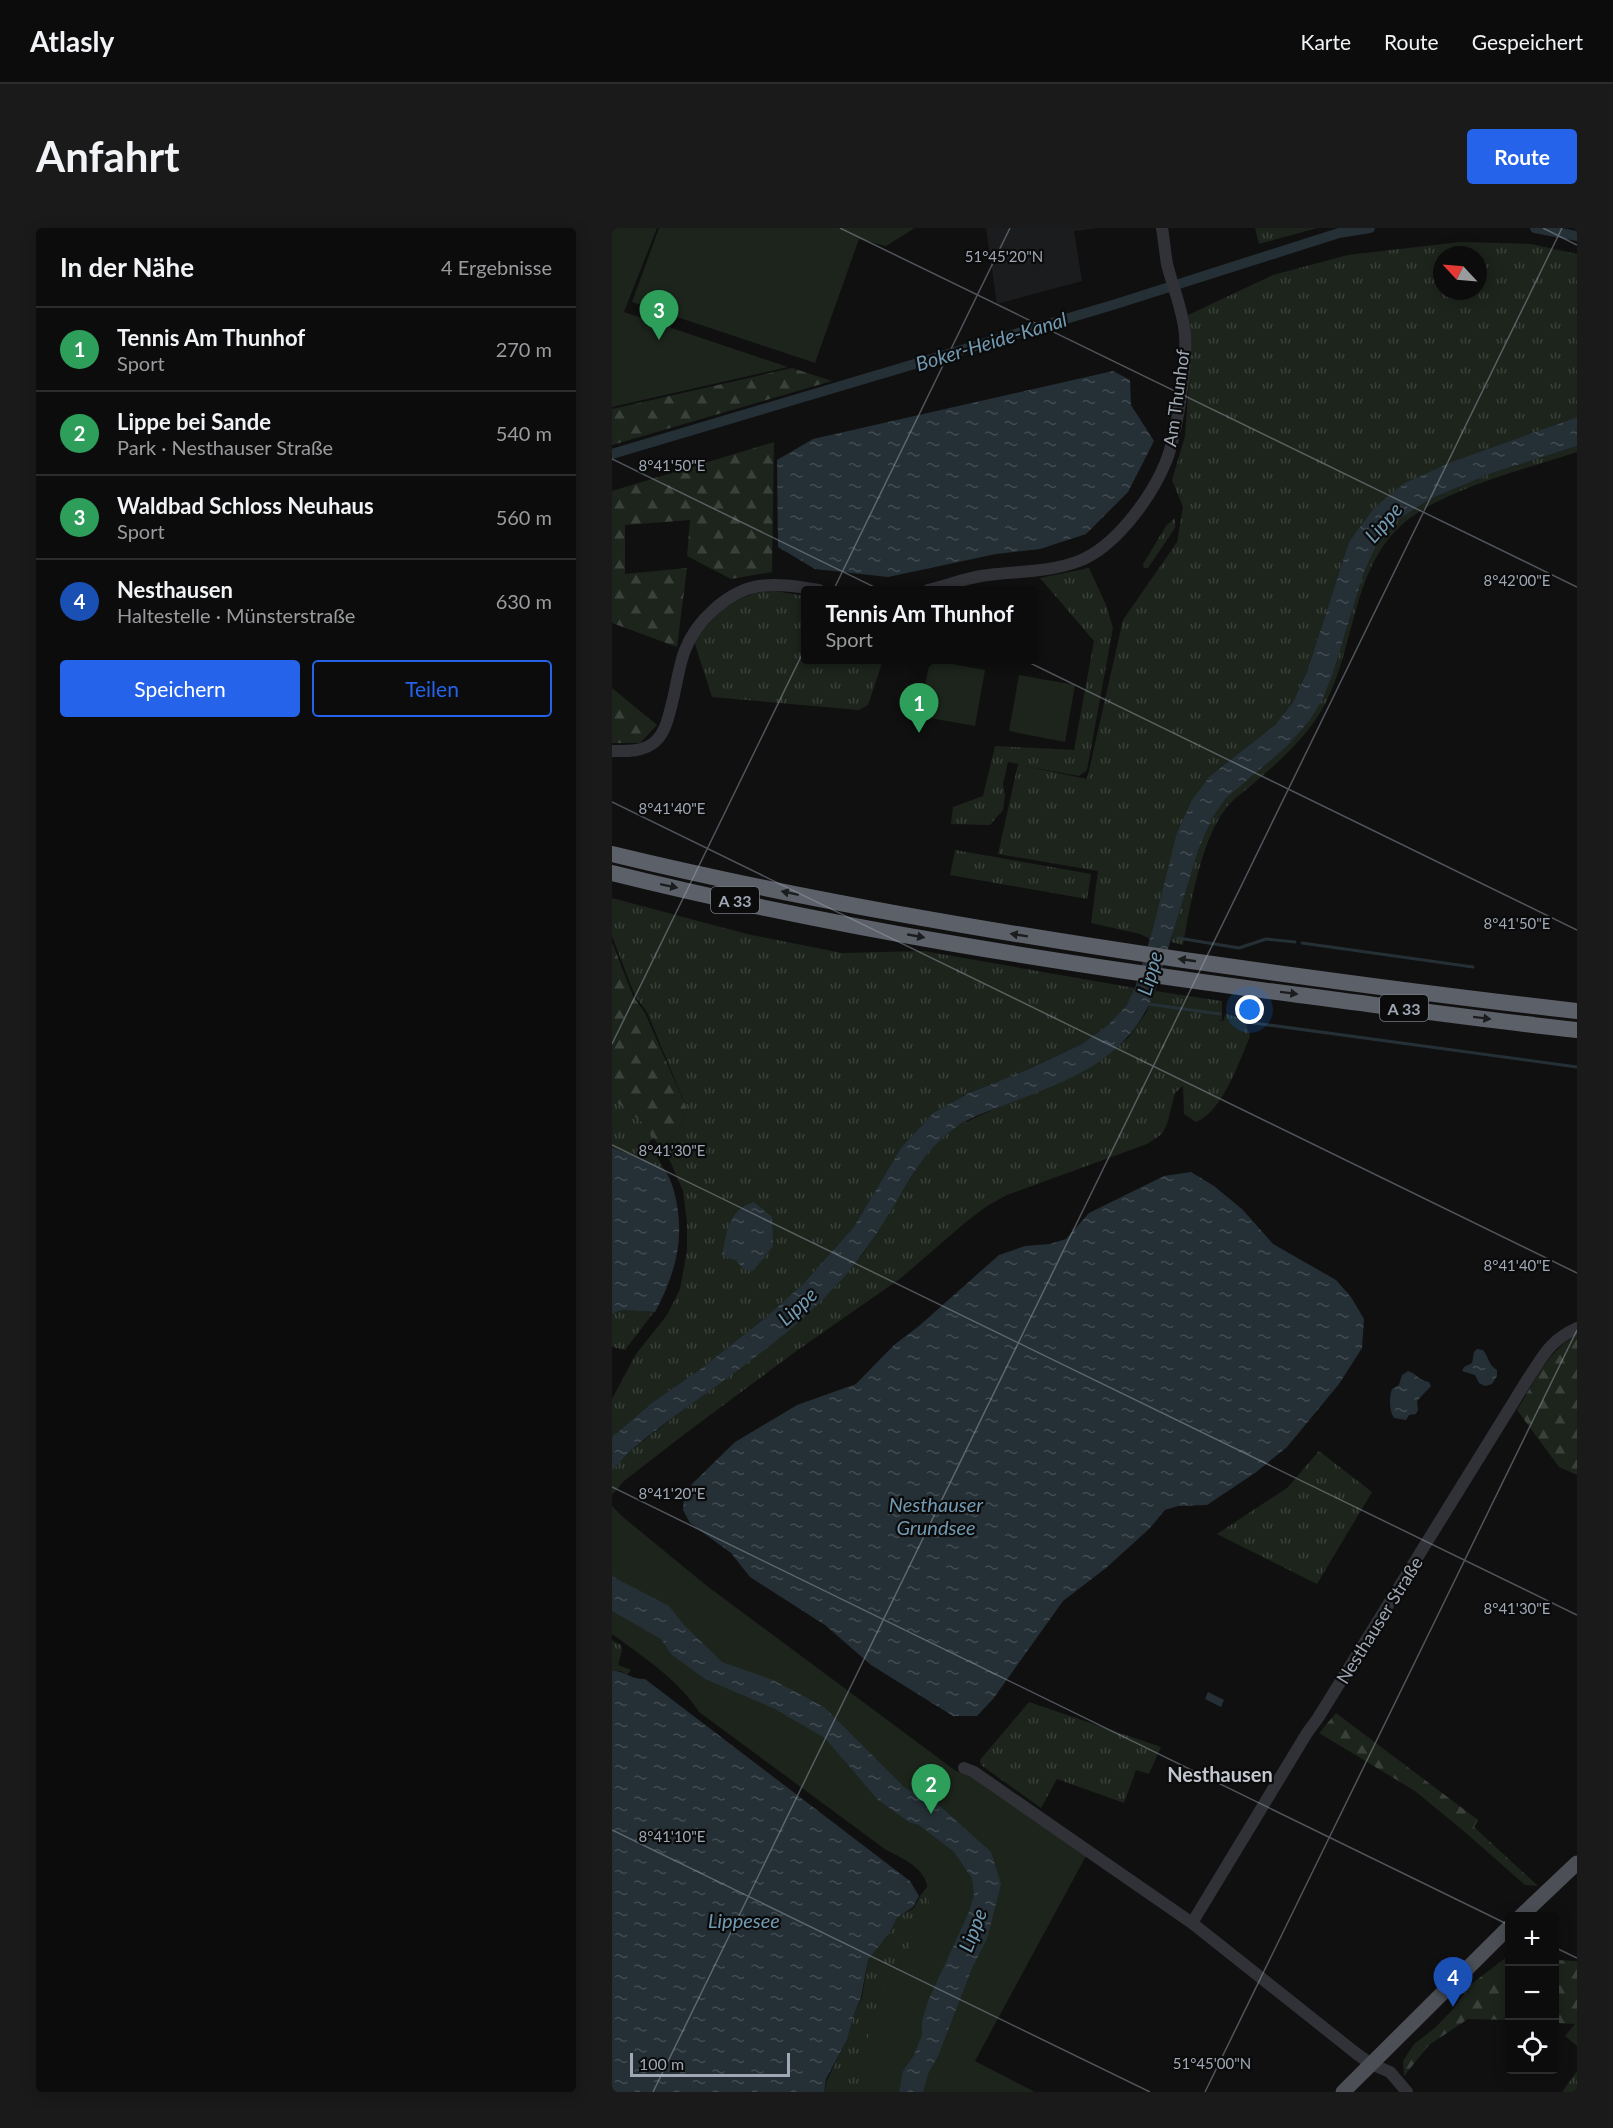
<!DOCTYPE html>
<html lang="de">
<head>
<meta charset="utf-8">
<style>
  :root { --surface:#0c0c0d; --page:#1a1a1b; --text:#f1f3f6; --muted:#9a9b9d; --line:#2c2c2e; --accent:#2563eb }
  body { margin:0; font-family:Lato,sans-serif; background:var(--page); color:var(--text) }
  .controls { position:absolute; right:18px; bottom:18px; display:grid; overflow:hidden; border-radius:6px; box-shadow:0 3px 15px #0003 }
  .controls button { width:54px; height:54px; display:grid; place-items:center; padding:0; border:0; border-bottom:2px solid var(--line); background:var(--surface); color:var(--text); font:30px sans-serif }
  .compass { position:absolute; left:821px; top:18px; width:54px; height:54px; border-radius:50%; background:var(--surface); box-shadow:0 3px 15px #0003; rotate:296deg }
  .scale { position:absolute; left:18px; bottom:15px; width:160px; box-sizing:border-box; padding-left:6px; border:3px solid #9fa8b4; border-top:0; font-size:16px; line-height:21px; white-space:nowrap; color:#9fa8b4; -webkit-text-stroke:4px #0b0b0c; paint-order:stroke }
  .you { position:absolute; left:638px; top:782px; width:21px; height:21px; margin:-15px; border:4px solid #fff; border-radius:50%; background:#1a73e8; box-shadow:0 0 0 9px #1a73e833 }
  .badge { display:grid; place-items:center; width:39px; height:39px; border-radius:50%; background:var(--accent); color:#fff; font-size:20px; font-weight:700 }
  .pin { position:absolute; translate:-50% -50px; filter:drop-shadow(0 2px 3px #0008) }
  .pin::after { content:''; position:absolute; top:32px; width:21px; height:18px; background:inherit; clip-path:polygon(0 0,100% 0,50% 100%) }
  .popup { position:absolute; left:189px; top:358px; width:237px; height:78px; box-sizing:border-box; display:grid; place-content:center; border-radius:6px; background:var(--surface); filter:drop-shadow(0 2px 4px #0005); font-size:20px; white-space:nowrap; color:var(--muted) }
  .popup b { font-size:22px; color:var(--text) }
  .popup::after { content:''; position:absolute; left:50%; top:100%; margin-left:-12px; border:12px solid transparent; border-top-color:var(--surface) }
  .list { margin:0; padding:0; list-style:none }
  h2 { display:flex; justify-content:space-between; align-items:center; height:78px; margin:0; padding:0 24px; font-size:26px }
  h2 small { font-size:20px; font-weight:400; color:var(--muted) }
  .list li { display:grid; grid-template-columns:39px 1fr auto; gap:18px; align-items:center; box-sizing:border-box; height:84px; padding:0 24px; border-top:2px solid var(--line) }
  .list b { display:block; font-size:22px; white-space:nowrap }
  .list p { margin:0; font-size:20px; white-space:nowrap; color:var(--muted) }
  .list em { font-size:20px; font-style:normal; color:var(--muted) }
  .actions { display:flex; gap:12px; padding:18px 24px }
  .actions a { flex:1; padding:14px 0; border:2px solid var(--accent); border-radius:6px; text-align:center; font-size:21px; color:var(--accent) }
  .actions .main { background:var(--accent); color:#fff }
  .icon { flex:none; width:33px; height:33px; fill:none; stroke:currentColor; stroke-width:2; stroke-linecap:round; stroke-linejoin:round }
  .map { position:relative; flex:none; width:965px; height:1864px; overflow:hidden; border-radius:6px }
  header { display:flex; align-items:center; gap:36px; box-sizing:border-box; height:84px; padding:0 30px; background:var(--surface); border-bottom:2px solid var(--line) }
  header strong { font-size:28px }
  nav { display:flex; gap:33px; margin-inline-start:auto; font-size:21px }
  .intro { display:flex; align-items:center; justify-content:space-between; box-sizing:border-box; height:144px; padding:0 36px }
  h1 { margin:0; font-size:42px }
  .button { padding:15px 27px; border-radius:6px; background:var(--accent); color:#fff; font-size:21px; font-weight:700 }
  main { display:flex; gap:36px; padding:0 36px }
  aside { flex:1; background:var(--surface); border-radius:6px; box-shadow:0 3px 15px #0003 }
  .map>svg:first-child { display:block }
  .built { fill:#1b1c1e }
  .grass { fill:url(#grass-tufts); fill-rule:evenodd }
  .forest { fill:url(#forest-firs) }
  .green { fill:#1c241c }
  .water { fill:url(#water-ripples) }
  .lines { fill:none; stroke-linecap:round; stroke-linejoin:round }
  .stream { stroke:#253036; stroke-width:3 }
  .canal { stroke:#253036; stroke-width:10 }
  .minor { stroke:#303237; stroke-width:12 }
  .major { stroke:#4c4f56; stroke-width:15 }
  .highway { stroke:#5c6068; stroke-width:16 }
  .oneway { fill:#1b1c1e }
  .ticks { fill:none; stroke:#9fa8b4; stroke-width:1.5; stroke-opacity:0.45 }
  .labels { text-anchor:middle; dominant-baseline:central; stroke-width:4.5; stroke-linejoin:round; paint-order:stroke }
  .shield { fill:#0b0b0c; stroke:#737982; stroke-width:1.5 }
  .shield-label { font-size:16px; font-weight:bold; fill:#9fa8b4 }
  .street-label { font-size:18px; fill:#9fa8b4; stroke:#0b0b0c }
  .water-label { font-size:20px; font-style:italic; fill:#729bb3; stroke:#0b0b0c }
  .neighbourhood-label { font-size:20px; font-weight:bold; fill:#c1c6cf; stroke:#0b0b0c }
  .ticks-label { font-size:15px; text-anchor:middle; fill:#9fa8b4; stroke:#0b0b0c; stroke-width:4.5; stroke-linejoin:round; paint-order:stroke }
</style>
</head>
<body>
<header>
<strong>Atlasly</strong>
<nav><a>Karte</a><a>Route</a><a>Gespeichert</a></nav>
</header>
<div class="intro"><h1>Anfahrt</h1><a class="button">Route</a></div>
<main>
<aside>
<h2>In der Nähe<small>4 Ergebnisse</small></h2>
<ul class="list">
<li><span class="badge" style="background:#2e9e5b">1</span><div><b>Tennis Am Thunhof</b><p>Sport</p></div><em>270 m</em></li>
<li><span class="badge" style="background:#2e9e5b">2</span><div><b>Lippe bei Sande</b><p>Park · Nesthauser Straße</p></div><em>540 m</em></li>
<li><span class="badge" style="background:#2e9e5b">3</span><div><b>Waldbad Schloss Neuhaus</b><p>Sport</p></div><em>560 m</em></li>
<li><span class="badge" style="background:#1a4fb4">4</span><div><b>Nesthausen</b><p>Haltestelle · Münsterstraße</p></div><em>630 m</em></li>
</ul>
<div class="actions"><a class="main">Speichern</a><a>Teilen</a></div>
</aside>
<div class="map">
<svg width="965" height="1864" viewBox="0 0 965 1864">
  <defs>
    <pattern id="grass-tufts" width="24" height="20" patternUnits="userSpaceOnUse" patternTransform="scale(1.5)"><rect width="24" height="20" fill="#1c241c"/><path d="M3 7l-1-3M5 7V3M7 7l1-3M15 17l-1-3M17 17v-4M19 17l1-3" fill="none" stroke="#3a413b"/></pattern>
    <pattern id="forest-firs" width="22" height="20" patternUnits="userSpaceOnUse" patternTransform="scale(1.5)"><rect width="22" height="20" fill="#1c241c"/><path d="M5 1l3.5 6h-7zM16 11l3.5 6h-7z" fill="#3a413b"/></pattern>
    <pattern id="water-ripples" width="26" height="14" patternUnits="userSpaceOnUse" patternTransform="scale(1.5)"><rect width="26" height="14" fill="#253036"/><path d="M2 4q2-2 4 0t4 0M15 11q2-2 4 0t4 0" fill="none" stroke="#414b51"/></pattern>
  </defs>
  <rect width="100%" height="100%" fill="#101011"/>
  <polygon class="built" points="374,0 486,0 462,3 470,53 385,76"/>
  <g class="grass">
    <polygon points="643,0 705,0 647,16"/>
    <path d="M848,14L919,16L965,26V189L842,233L737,314L695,444L681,474L664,496L598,548L538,711L528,706L479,695L486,643L386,626L406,536L396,534L391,556L393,567L391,582L378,597L339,596L341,579L371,568L383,518L462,522L482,413L428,350L477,340L494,377L501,400L475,542L467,548L412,538L475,551L511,392L565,314L571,279L560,252L573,208L579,126L576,87L661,47L736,27ZM830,27H866V63H830Z"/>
    <path d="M965,218V224C914,241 835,260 793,294C740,338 744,416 714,474C698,506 669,532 642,555C632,564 619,572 612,583C589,614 578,678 571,717L559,714L562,700L586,623L600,590L614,570L631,553L721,445L752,344L764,318L786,292L818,271L880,245Z"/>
    <polygon points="563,290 563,300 536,340 532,340 531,336 554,298"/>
    <path d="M157,362L193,368V432H271L256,477L247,482L100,469L82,413C104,385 120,369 157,362Z"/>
    <polygon points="343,622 479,646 475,671 338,647"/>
    <polygon points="0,670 135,706 230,725 312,723 523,760 514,778 496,797 470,816 417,841 357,865 321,885 289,920 241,1000 191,1056 153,1090 86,1143 41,1174 0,1209 0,1171 24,1126 55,1087 68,1061 75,1022 75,995 71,963 58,933 50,922 65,905 75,881 35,784 23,768 0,708"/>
    <path d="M543,763L610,773V792L606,793H611L614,786L632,791L638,808C627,834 611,883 584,894L572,886L571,858L563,865L555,896L550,906L535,916L395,967L375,978L355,993L289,1050L183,1124L74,1205L12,1253L0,1267V1243L19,1222L171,1106L218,1064L251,1026L308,935L323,916L343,899L491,831L516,810L534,785Z"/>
    <polygon points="0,871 31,895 42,910 37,914 53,943 0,920"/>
    <polygon points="10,1082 42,1084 13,1122 0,1119 0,1086"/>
    <polygon points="707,1223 760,1264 705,1356 605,1306 675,1260"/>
    <polygon points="0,1412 9,1417 10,1422 6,1437 19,1442 15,1447 9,1443 0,1443"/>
    <polygon points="417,1474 549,1519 537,1546 524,1542 512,1575 445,1551 429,1580 369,1537 368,1532"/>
    <polygon points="342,1624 287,1864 212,1864 215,1852 235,1812 242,1786 250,1769 256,1732 278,1704 285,1690 302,1680 308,1668"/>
    <polygon points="963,1796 965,1796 965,1818 953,1808"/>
    <polygon points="965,1843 965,1864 950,1864"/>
  </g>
  <g class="forest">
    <polygon points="180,140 220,153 0,217 0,181"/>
    <polygon points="162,214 160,344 119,351 75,328 78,292 13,297 13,346 75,340 65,419 0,395 0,263"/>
    <polygon points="0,460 45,497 28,515 0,515"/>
    <polygon points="0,714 21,768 33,785 75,881 65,905 50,922 31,895 0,871"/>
    <path d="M965,1107V1247L947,1239L905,1182C922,1155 936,1122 965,1107Z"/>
    <polygon points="724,1485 866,1592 862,1599 926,1658 913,1657 854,1605 803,1563 707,1505"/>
    <polygon points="896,1728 897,1792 856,1791 817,1817 792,1848 791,1833 802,1816 824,1799 842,1780 858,1757"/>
    <polygon points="943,1732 965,1733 965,1796 943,1795"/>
  </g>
  <g class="green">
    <polygon points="0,0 45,0 12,84 176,139 0,179"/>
    <polygon points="47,0 303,0 274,18 247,11 203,135 20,74"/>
    <polygon points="318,432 373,442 363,498 307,488"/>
    <polygon points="407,447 463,457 453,514 397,503"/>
    <path d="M0,1278L11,1289L95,1358L344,1543L361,1550L474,1628L363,1833L423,1864H257C242,1792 282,1748 315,1690C322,1648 309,1639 274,1622L87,1484C66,1451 31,1429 0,1406Z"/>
  </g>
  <g class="water">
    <polygon points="501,143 518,152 519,177 542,213 516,264 474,306 428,321 384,326 276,349 203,341 166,319 165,232 201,211"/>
    <path d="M965,189V218L880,245L818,271L786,292L764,318L752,344L721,445L710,472L697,493L674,519L614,570L600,590L586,623L543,763C515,834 459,851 393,877C376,883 355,890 340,902C312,923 298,951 280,981C262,1010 243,1039 218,1064C159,1125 84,1169 19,1222L0,1243V1209L41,1174L86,1143L153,1090L191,1056L241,1000L289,920L321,885L357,865L417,841L470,816L496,797L514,778L523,760L542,697L565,605L580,572L598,548L664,496L681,474L695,444L737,314L763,279L793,255L842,233Z"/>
    <path d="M0,920C14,925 41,934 52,942C57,946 60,957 62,963C74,1008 64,1045 43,1084L10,1082L0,1086Z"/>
    <polygon points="579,944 602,958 631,982 661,1016 724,1052 739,1069 752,1091 750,1120 727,1156 675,1219 643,1245 595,1277 566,1278 553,1282 537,1301 494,1340 451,1373 381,1471 365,1488 341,1488 259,1437 213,1397 138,1349 119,1325 78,1295 71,1282 72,1268 81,1255 123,1214 185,1177 244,1156 282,1117 307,1098 387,1027 413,1018 438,1016 454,1011 477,985 552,948"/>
    <path d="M142,974L160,989L161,1018L141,1043L132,1042L125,1033L110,1027C115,1003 116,982 142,974Z"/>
    <path d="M865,1121L871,1122C877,1129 876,1137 885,1142V1148L880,1156L873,1158L867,1155L863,1147L850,1143L852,1139L860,1135L862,1124Z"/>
    <path d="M796,1143C805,1146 807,1153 817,1154L819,1158L805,1173L806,1182L804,1186L797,1187L794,1192L782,1190C777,1183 777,1169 780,1161L787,1157L790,1147Z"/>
    <polygon points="0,1347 5,1351 57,1378 72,1397 110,1434 161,1452 212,1479 292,1559 329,1579 379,1624 389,1656 375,1711 361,1738 326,1828 316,1846 311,1864 287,1864 291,1843 302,1827 310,1807 310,1793 316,1773 357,1684 362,1667 360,1650 342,1624 307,1597 297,1594 266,1572 213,1510 163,1481 93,1451 59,1426 49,1411 0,1383"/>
    <path d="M0,1443C14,1443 17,1451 33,1451L298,1653L307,1668L301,1679L285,1690L278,1704L256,1732L249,1769L242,1786L235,1812L214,1851L212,1864H0Z"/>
    <polygon points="596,1464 612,1472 609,1479 593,1471"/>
  </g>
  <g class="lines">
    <g class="stream">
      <polyline points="566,710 627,720 654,711 683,714"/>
      <polyline points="690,715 861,739"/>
      <polyline points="536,776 608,786"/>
      <polyline points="635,794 965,839"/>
    </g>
    <g class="canal">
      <polyline points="923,0 965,8"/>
      <polyline points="0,226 504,76 727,5 758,0"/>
    </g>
    <g class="minor">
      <path d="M316,362C333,358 351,351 369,348C401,343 436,345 467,333C503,319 538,271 553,236C565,208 575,137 573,107C571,82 561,60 555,36C553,24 552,12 550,0"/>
      <path d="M0,523C14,523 29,524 40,516C54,507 57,486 61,471C65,455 67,437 73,422C84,393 116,363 147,358C167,355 188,359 207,362"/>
      <polyline points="352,1540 362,1544 580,1695 745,1826 759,1836 778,1844 795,1864"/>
      <path d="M580,1695L695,1505L706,1490L917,1149C933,1125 938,1113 965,1100"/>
    </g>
    <g class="major">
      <polyline points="909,1688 965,1635"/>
      <polyline points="731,1864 897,1699"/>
    </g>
    <g class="highway">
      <path d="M0,626C186,671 376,703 565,731C698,750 831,768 965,783"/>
      <path d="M0,645C225,701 457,737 687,767C780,779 872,792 965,802"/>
    </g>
  </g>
  <defs><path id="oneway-solid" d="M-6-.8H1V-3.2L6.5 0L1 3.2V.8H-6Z" transform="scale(1.5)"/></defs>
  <g class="oneway">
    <use href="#oneway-solid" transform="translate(57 658) rotate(12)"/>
    <use href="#oneway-solid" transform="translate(178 665) rotate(-168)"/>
    <use href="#oneway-solid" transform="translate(407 707) rotate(-171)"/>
    <use href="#oneway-solid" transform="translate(304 708) rotate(10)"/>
    <use href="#oneway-solid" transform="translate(575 732) rotate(-172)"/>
    <use href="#oneway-solid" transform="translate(677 765) rotate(7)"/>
    <use href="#oneway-solid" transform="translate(870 790) rotate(7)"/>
  </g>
  <path class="ticks" d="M228,0L965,359M931,0L965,17M0,231L965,702M0,574L965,1045M0,816L398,0M0,917L965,1387M0,1259L897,1697M0,1602L538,1864M942,1719L965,1730M41,1864L950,0M593,1864L965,1102"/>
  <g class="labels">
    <g class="shield">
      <rect x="99" y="659" width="48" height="26" rx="4.5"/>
      <rect x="768" y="767" width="48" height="26" rx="4.5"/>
    </g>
    <g class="shield-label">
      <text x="123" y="672">A 33</text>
      <text x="792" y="780">A 33</text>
    </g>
    <g class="street-label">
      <text transform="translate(564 170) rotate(-82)">Am Thunhof</text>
      <text transform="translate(767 1392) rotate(-58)">Nesthauser Straße</text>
    </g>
    <g class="water-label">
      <text transform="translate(379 113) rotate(-17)">Boker-Heide-Kanal</text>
      <text transform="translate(771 294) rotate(-49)">Lippe</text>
      <text transform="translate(537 745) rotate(-74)">Lippe</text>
      <text transform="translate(185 1078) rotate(-43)">Lippe</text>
      <text x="324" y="1276">Nesthauser<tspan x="324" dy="23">Grundsee</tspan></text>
      <text x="132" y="1692">Lippesee</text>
      <text transform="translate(360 1702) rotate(-69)">Lippe</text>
    </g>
    <g class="neighbourhood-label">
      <text x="608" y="1546">Nesthausen</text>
    </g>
  </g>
  <g class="ticks-label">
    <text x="392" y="34">51°45'20"N</text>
    <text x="60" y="243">8°41'50"E</text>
    <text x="905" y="358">8°42'00"E</text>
    <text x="60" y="586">8°41'40"E</text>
    <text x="905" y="701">8°41'50"E</text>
    <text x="60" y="928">8°41'30"E</text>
    <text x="905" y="1043">8°41'40"E</text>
    <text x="60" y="1271">8°41'20"E</text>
    <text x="905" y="1386">8°41'30"E</text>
    <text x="60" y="1614">8°41'10"E</text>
    <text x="600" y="1841">51°45'00"N</text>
  </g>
</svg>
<div class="controls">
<button>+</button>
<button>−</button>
<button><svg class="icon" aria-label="locate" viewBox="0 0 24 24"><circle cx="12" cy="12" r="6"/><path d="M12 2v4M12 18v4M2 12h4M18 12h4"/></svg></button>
</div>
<svg class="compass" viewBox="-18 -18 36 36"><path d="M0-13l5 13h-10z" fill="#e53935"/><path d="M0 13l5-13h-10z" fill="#9a9b9d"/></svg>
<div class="scale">100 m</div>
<div class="you"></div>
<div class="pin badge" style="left:307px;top:505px;background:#2e9e5b">1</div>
<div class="popup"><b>Tennis Am Thunhof</b>Sport</div>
<div class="pin badge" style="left:319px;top:1586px;background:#2e9e5b">2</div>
<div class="pin badge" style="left:47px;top:112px;background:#2e9e5b">3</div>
<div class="pin badge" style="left:841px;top:1779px;background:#1a4fb4">4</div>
</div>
</main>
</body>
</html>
